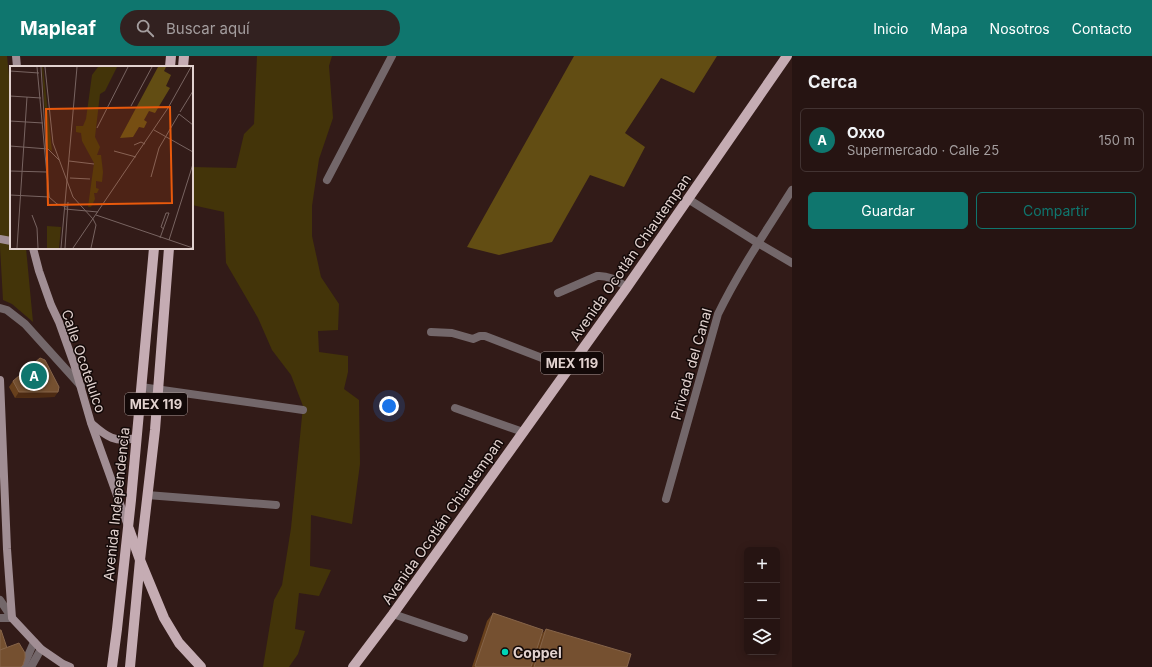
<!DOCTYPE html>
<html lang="es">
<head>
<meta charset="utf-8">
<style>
  :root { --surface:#261412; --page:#322120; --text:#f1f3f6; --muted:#a49e9f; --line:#423332; --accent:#0f766e }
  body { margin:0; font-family:Inter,sans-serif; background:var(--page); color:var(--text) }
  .controls { position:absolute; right:12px; bottom:12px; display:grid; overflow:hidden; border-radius:6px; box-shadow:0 2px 10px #0003 }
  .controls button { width:36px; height:36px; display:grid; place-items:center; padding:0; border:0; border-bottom:1px solid var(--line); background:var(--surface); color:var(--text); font:20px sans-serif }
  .you { position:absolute; left:389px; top:350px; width:14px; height:14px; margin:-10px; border:3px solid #fff; border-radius:50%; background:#1a73e8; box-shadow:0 0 0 6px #1a73e833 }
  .badge { display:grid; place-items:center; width:26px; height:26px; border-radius:50%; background:var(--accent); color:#fff; font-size:13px; font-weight:700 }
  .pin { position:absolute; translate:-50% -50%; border:2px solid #fff; box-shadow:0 1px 4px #0006 }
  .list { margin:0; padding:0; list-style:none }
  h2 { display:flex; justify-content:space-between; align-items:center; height:52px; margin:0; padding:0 16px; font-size:17px }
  h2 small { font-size:13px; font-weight:400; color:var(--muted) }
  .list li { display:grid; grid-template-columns:26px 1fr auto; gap:12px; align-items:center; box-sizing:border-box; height:64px; margin:0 8px 8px; padding:0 8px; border:1px solid var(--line); border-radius:6px }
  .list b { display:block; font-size:15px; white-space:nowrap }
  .list p { margin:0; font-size:13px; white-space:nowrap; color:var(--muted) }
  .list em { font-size:13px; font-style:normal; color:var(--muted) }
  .actions { display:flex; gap:8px; padding:12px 16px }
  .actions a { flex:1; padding:9px 0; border:1px solid var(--accent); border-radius:6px; text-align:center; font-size:14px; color:var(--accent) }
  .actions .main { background:var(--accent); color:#fff }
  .icon { flex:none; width:22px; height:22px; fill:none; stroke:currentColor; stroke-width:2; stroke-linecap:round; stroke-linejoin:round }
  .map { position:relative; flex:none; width:792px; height:611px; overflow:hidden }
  header { display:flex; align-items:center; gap:24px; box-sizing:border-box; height:56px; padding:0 20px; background:var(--accent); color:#fff }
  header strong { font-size:19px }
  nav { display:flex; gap:22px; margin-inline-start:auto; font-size:14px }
  .search { width:280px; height:36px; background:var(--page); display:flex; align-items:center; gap:10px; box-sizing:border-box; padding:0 14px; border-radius:22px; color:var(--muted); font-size:15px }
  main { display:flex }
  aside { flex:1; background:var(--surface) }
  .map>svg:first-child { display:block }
  .green { fill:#433409 }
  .forest { fill:#624d13 }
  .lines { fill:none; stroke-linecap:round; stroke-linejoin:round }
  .service { stroke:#73676a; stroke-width:8 }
  .minor { stroke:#73676a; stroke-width:8 }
  .secondary { stroke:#a18e94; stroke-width:8 }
  .primary { stroke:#c5acb3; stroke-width:10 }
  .wall { fill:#68401c }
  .shaded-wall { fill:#4d2b13 }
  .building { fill:#755030; stroke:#866449 }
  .poi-dot { fill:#00d5b7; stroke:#130908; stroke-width:1.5 }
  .labels { text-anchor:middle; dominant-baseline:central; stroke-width:3; stroke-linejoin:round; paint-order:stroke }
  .shield { fill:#130908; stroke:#a49693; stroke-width:1 }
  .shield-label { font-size:13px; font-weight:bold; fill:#e2d2cf }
  .street-label { font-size:14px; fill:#e2d2cf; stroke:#130908 }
  .poi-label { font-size:14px; font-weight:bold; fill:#e2d2cf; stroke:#130908; text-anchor:start }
  .inset-road { fill:none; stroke:#786461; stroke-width:1 }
  .view { fill:#e8590c; fill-opacity:0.15; stroke:#e8590c; stroke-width:2 }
  .inset-edge { fill:none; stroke:#e2d2cf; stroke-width:2 }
</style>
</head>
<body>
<header>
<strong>Mapleaf</strong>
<div class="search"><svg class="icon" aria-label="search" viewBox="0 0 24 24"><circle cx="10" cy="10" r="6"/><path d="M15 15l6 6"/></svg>Buscar aquí</div>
<nav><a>Inicio</a><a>Mapa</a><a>Nosotros</a><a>Contacto</a></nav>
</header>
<main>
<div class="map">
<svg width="792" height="611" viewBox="0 0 792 611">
  <rect width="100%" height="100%" fill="#321b18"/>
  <g class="green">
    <polygon points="0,0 7,0 11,39 11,192 26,192 33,266 12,248 3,244 0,191"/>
    <polygon points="257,0 332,0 329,10 333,62 319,103 312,150 312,180 321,221 339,248 338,274 318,275 319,296 348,300 348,316 344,333 359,344 360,408 352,468 311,459 310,510 331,514 319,540 299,537 295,573 305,575 298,598 289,611 263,611 274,544 282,529 291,472 303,350 291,319 272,294 258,262 226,207 224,156 192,149 192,111 236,112 244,78 254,68"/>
  </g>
  <polygon class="forest" points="574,0 717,0 694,37 661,22 625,77 645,91 624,131 590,119 552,186 499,199 467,191"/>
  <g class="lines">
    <g class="service">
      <polyline points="393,558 464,582"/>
      <polyline points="23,611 34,586"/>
      <polyline points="31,611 41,593"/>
    </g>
    <g class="minor">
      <polyline points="327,124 392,0"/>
      <polyline points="688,143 758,187 792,207"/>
      <path d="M558,237L597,220C609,219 617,225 627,231"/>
      <polyline points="0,252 7,254 25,268 81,330"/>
      <polyline points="431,276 452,277 473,283 480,280 485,280 568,312"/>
      <polyline points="141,331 303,354"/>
      <polyline points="455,352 523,376"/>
      <polyline points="147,439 276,449"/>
      <path d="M666,443L718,258C739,215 766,175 792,134"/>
      <polyline points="0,544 12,562"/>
      <polyline points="0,562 12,562"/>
    </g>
    <g class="secondary">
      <polyline points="16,0 17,11"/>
      <polyline points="0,183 11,185"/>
      <polyline points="33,192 39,215 51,249 59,266 74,308 91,367 128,470"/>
      <polyline points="0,324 7,493 12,562 41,593 63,608 70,611"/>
      <path d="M92,368C107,381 115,387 136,382"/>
    </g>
    <g class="primary">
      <polyline points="170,11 171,0"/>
      <polyline points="183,11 184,0"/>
      <polyline points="129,473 140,504 164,562 179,587 201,611"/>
      <polyline points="112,611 117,573 131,444 154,192"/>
      <polyline points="130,611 140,504 155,374 169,192"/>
      <polyline points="353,611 393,558 627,231 787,0"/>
    </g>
  </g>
  <g class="wall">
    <polygon points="13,325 58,336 54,341 15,342 9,331"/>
    <polygon points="493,557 542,578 546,573 627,611 472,611 487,565"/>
  </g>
  <polygon class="shaded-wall" points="19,336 58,336 54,341 15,342"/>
  <g class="building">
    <polygon points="40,302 45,304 59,331 58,336 19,336 13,325"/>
    <polygon points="493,557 543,574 531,611 477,611 475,610"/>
    <polygon points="546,573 631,598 627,611 534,611"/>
    <polygon points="0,574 1,574 7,592 0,594"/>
    <polygon points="19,587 25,597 25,602 23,609 21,611 0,611 0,594"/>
  </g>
  <circle class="poi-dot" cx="505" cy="596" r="4"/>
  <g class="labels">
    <g class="shield">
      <rect x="541" y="296" width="62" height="22" rx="3"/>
      <rect x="125" y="337" width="62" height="22" rx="3"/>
    </g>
    <g class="shield-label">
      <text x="572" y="307">MEX 119</text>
      <text x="156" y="348">MEX 119</text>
    </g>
    <g class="street-label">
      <text transform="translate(630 201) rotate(-55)">Avenida Ocotlán Chiautempan</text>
      <text transform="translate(84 305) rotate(71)">Calle Ocotelulco</text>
      <text transform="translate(691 308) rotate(-74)">Privada del Canal</text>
      <text transform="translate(116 448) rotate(-84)">Avenida Independencia</text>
      <text transform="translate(442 465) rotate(-55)">Avenida Ocotlán Chiautempan</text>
    </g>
    <g class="poi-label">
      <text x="513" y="596">Coppel</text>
    </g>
  </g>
  <g transform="translate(10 10)">
    <rect width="183" height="183" fill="#321b18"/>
    <path d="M32,1H33L42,85L37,82ZM88,1H107L95,25L90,28L85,71L90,81L87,89H91L93,106L92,116L86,115V122L89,123L87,127H84L85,133L81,141H78L84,97L72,75L71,67L66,66V60H73L76,53L82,9ZM37,160L51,161L49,182H37Z" fill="#433409"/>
    <path d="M148,1H156L154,5L161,9L156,20L160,22L145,47L139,45L134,54L137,56L134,62L129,61L123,71L110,72Z" fill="#624d13"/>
    <path class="inset-road" d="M27,1L39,131M31,1L39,131L47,138L57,141M35,1L43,77L63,131L83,153M0,5L29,7M0,30L31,32M121,40L142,1M170,46L183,25M0,55L33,57M87,62L118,1M144,64L183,86M124,79L131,76L135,78M0,80L38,83L49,94M104,85L126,91M59,95L84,98M0,105L37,106M141,111L149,82L169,48L183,59M60,112L80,113M0,129L39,131M55,143L88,146M22,149L27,162L28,182M86,149L183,182M154,163L151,161L156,147H159M150,172L159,147M159,174L183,98M7,182L17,31M51,182L67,1M55,182L58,136M63,182L158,42L181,1M81,182L86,159L83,153"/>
    <path class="view" d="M160,41L162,137L38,139L36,43Z"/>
    <rect width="183" height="183" class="inset-edge"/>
  </g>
</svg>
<div class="controls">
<button>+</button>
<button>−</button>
<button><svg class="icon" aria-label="layers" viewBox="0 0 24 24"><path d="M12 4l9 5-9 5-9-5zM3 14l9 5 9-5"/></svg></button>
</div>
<div class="you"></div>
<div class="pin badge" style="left:34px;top:320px">A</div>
</div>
<aside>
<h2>Cerca<small></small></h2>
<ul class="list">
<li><span class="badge">A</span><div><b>Oxxo</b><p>Supermercado · Calle 25</p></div><em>150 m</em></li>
</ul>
<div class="actions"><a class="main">Guardar</a><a>Compartir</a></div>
</aside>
</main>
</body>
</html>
